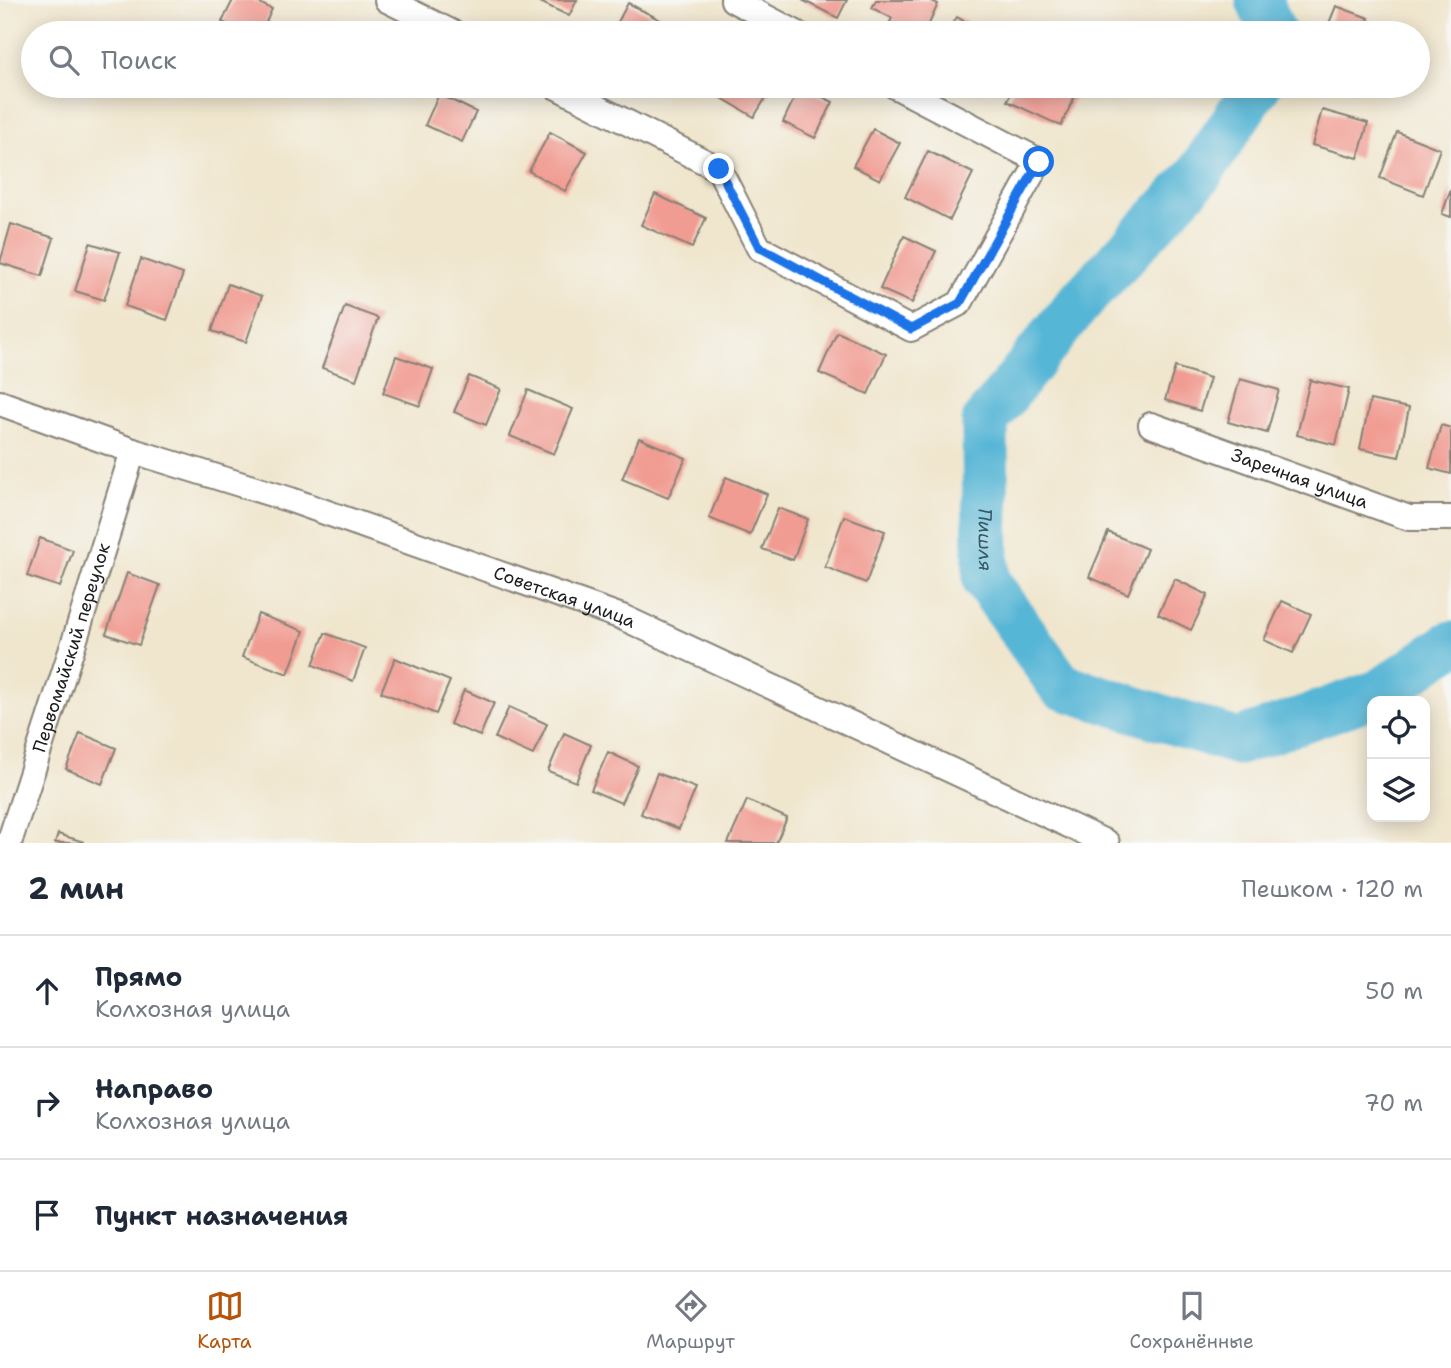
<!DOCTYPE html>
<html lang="ru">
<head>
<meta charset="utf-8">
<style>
  :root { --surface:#fff; --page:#f2f2f3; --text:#1f2937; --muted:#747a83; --line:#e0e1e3; --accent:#b45309 }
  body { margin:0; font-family:"Shantell Sans",sans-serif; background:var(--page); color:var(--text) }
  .controls { position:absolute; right:21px; bottom:21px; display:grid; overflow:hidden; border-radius:14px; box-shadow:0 4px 18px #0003 }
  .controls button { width:63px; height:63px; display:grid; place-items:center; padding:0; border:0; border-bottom:2px solid var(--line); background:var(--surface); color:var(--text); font:35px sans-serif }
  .stop { position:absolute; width:21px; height:21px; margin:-16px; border:5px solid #1a73e8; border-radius:50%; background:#fff }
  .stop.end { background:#1a73e8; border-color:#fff; box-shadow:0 2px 7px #0008 }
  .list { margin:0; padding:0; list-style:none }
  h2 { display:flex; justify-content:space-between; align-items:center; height:91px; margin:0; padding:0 28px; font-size:30px }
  h2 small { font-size:23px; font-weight:400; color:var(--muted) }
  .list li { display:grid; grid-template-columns:46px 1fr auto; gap:21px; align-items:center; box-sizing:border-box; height:112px; padding:0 28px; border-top:2px solid var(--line) }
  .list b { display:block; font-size:26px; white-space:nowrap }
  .list p { margin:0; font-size:23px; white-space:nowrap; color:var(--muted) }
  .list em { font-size:23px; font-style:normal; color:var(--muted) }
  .icon { flex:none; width:38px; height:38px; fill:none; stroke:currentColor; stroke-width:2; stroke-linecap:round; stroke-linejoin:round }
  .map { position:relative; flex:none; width:1451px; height:843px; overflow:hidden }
  .search { position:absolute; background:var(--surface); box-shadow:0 4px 18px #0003; left:21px; right:21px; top:21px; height:77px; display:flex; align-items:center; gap:18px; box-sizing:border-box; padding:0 24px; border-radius:38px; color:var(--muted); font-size:26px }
  .sheet { height:427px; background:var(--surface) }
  nav { display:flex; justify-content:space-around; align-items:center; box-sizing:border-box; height:98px; border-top:2px solid var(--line); background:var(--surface); font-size:19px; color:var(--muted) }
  nav a { display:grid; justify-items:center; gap:4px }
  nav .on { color:var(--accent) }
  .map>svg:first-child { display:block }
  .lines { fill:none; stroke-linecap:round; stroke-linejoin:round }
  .river { stroke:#57b6d6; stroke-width:47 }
  .building { fill:#f19c93 }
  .street-casing { stroke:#868175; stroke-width:28 }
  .street { stroke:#fff; stroke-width:24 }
  .route { stroke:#1a73e8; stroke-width:9 }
  .labels { text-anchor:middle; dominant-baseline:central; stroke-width:5; stroke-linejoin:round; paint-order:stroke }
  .street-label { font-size:18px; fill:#1c1c1c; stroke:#f6f6f2 }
  .water-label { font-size:19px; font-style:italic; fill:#345a66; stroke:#f6f6f2 }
</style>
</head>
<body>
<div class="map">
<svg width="1451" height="843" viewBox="0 0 1451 843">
  <rect width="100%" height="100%" fill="#f6f6f2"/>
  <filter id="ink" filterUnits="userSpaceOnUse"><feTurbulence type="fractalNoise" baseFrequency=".0143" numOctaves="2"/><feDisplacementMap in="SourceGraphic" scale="14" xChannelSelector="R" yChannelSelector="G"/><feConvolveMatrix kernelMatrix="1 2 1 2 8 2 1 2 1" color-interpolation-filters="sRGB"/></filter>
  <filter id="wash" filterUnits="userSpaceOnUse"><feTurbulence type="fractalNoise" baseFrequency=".00686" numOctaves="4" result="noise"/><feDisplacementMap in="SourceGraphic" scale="28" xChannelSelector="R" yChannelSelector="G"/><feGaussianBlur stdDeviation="1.57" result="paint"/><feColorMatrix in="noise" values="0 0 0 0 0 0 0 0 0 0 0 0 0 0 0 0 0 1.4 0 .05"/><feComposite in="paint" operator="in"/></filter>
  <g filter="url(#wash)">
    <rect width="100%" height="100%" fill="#f0e6ce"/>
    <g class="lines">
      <g class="river">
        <polyline points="1259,0 1273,33"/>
        <path id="s1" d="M1257,86L1198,176L1077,305L985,421L986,580L1061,686L1238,742L1381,692L1451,644"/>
      </g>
    </g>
    <g id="blocks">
      <g class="building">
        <polygon points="233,0 253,0 272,9 261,33 245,33 222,22"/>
        <polygon points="536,0 577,0 569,16"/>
        <polygon points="802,0 847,0 838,18"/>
        <polygon points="876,0 930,0 938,4 925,33 885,33 892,18 872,8"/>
        <polygon points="628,3 666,23 660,33 612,33"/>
        <polygon points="1336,6 1369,18 1363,33 1325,33"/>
        <polygon points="957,17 984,33 947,33"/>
        <polygon points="343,86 367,86 363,94"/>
        <polygon points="715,86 773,86 754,117 712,92"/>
        <polygon points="800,86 833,102 815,138 783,122"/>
        <polygon points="1015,86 1076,86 1079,87 1061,126 1007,101"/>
        <polygon points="439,94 476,112 462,142 425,125"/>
        <polygon points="1322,110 1368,123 1358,158 1312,145"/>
        <polygon points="873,129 900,143 880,180 853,166"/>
        <polygon points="550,132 587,152 565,191 529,171"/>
        <polygon points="1397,132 1440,149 1423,195 1380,178"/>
        <polygon points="928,151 973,173 950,220 905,197"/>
        <polygon points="1451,189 1451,217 1442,214"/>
        <polygon points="655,194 706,218 692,248 641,225"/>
        <polygon points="11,224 54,238 42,276 0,263"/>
        <polygon points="904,236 936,251 912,303 880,289"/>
        <polygon points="90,243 120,252 104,300 75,291"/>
        <polygon points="141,259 183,274 167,320 125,306"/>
        <polygon points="228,284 262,296 246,342 212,331"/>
        <polygon points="345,306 378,318 356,380 322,368"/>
        <polygon points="837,332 886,354 868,394 819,373"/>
        <polygon points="396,356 433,369 420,406 383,393"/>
        <polygon points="1175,367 1210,378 1200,411 1165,400"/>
        <polygon points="469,376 501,389 486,425 454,412"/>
        <polygon points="1240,379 1279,390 1267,433 1228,422"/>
        <polygon points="1310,380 1349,389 1336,445 1297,435"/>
        <polygon points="528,390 573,409 554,454 510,436"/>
        <polygon points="1370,400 1409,408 1399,457 1360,449"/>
        <polygon points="1441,425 1451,428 1451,474 1429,468"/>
        <polygon points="639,438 686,458 668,498 622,479"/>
        <polygon points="726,477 767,494 750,535 709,518"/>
        <polygon points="778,508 808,519 793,560 762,549"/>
        <polygon points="844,516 885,531 866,583 825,567"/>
        <polygon points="1108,532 1147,549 1128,594 1089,577"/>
        <polygon points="40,538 73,550 60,587 27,576"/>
        <polygon points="127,573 160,585 139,645 106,634"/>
        <polygon points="1175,579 1208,595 1191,630 1158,614"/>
        <polygon points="1282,601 1311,614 1293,653 1264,640"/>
        <polygon points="258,614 304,631 288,674 242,657"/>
        <polygon points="325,633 365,648 353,681 313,665"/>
        <polygon points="395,658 450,681 436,714 381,692"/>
        <polygon points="464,690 494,703 480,736 450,724"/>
        <polygon points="509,707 547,724 533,755 495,738"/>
        <polygon points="80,733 116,748 102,784 66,769"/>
        <polygon points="564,733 591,745 576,782 548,771"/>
        <polygon points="608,752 638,766 621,803 591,790"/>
        <polygon points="657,773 696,788 679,829 641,814"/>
        <polygon points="747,800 787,818 776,843 728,843"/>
        <polygon points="58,834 84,842 84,843 55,843"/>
      </g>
    </g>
  </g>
  <g filter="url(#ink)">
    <use href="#blocks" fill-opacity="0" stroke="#868175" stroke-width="2"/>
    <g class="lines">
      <g class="street-casing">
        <g id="street">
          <polyline points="387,0 453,33"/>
          <polyline points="733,0 796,33"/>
          <polyline points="555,86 719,169 759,248 911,329 960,303 1039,161 895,86"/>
          <path id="s2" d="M0,403L133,451L291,500L622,617L1107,843"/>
          <path id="s3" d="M1151,425L1409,518H1451"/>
          <path id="s4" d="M9,843L75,639L133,451"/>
        </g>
      </g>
      <use href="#street" class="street"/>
    </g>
  </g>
  <g class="lines" filter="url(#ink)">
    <polyline class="route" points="719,169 759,247 911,329 960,303 1039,162"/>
  </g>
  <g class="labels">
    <g class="street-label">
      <text stroke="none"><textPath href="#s3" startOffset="158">Заречная улица</textPath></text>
      <text stroke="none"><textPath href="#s2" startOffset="597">Советская улица</textPath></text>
      <text stroke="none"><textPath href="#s4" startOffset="205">Первомайский переулок</textPath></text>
    </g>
    <g class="water-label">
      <text stroke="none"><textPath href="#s1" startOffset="551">Пишля</textPath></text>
    </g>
  </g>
</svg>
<div class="controls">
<button><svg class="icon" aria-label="locate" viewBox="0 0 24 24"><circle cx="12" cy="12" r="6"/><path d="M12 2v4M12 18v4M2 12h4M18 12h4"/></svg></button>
<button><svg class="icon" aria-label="layers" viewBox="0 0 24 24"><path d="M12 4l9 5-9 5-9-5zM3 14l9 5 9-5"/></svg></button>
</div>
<div class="stop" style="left:1039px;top:162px"></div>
<div class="stop end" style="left:719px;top:169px"></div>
<div class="search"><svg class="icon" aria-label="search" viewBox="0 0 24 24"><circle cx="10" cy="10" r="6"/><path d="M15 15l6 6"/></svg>Поиск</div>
</div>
<section class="sheet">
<h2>2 мин<small>Пешком · 120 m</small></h2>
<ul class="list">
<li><svg class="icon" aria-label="ahead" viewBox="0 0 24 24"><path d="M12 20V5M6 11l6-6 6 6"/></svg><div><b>Прямо</b><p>Колхозная улица</p></div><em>50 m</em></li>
<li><svg class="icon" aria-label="right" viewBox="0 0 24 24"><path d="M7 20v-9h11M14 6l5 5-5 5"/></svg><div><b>Направо</b><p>Колхозная улица</p></div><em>70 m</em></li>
<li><svg class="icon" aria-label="arrive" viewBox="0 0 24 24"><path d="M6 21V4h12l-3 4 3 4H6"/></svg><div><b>Пункт назначения</b></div></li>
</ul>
</section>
<nav>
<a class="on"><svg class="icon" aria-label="map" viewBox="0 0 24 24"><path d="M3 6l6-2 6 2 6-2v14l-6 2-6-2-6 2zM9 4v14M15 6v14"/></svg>Карта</a>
<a><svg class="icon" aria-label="directions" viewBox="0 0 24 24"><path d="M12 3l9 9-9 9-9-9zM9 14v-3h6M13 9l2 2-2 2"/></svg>Маршрут</a>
<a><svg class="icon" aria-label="saved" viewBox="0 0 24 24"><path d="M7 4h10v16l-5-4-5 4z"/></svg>Сохранённые</a>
</nav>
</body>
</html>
